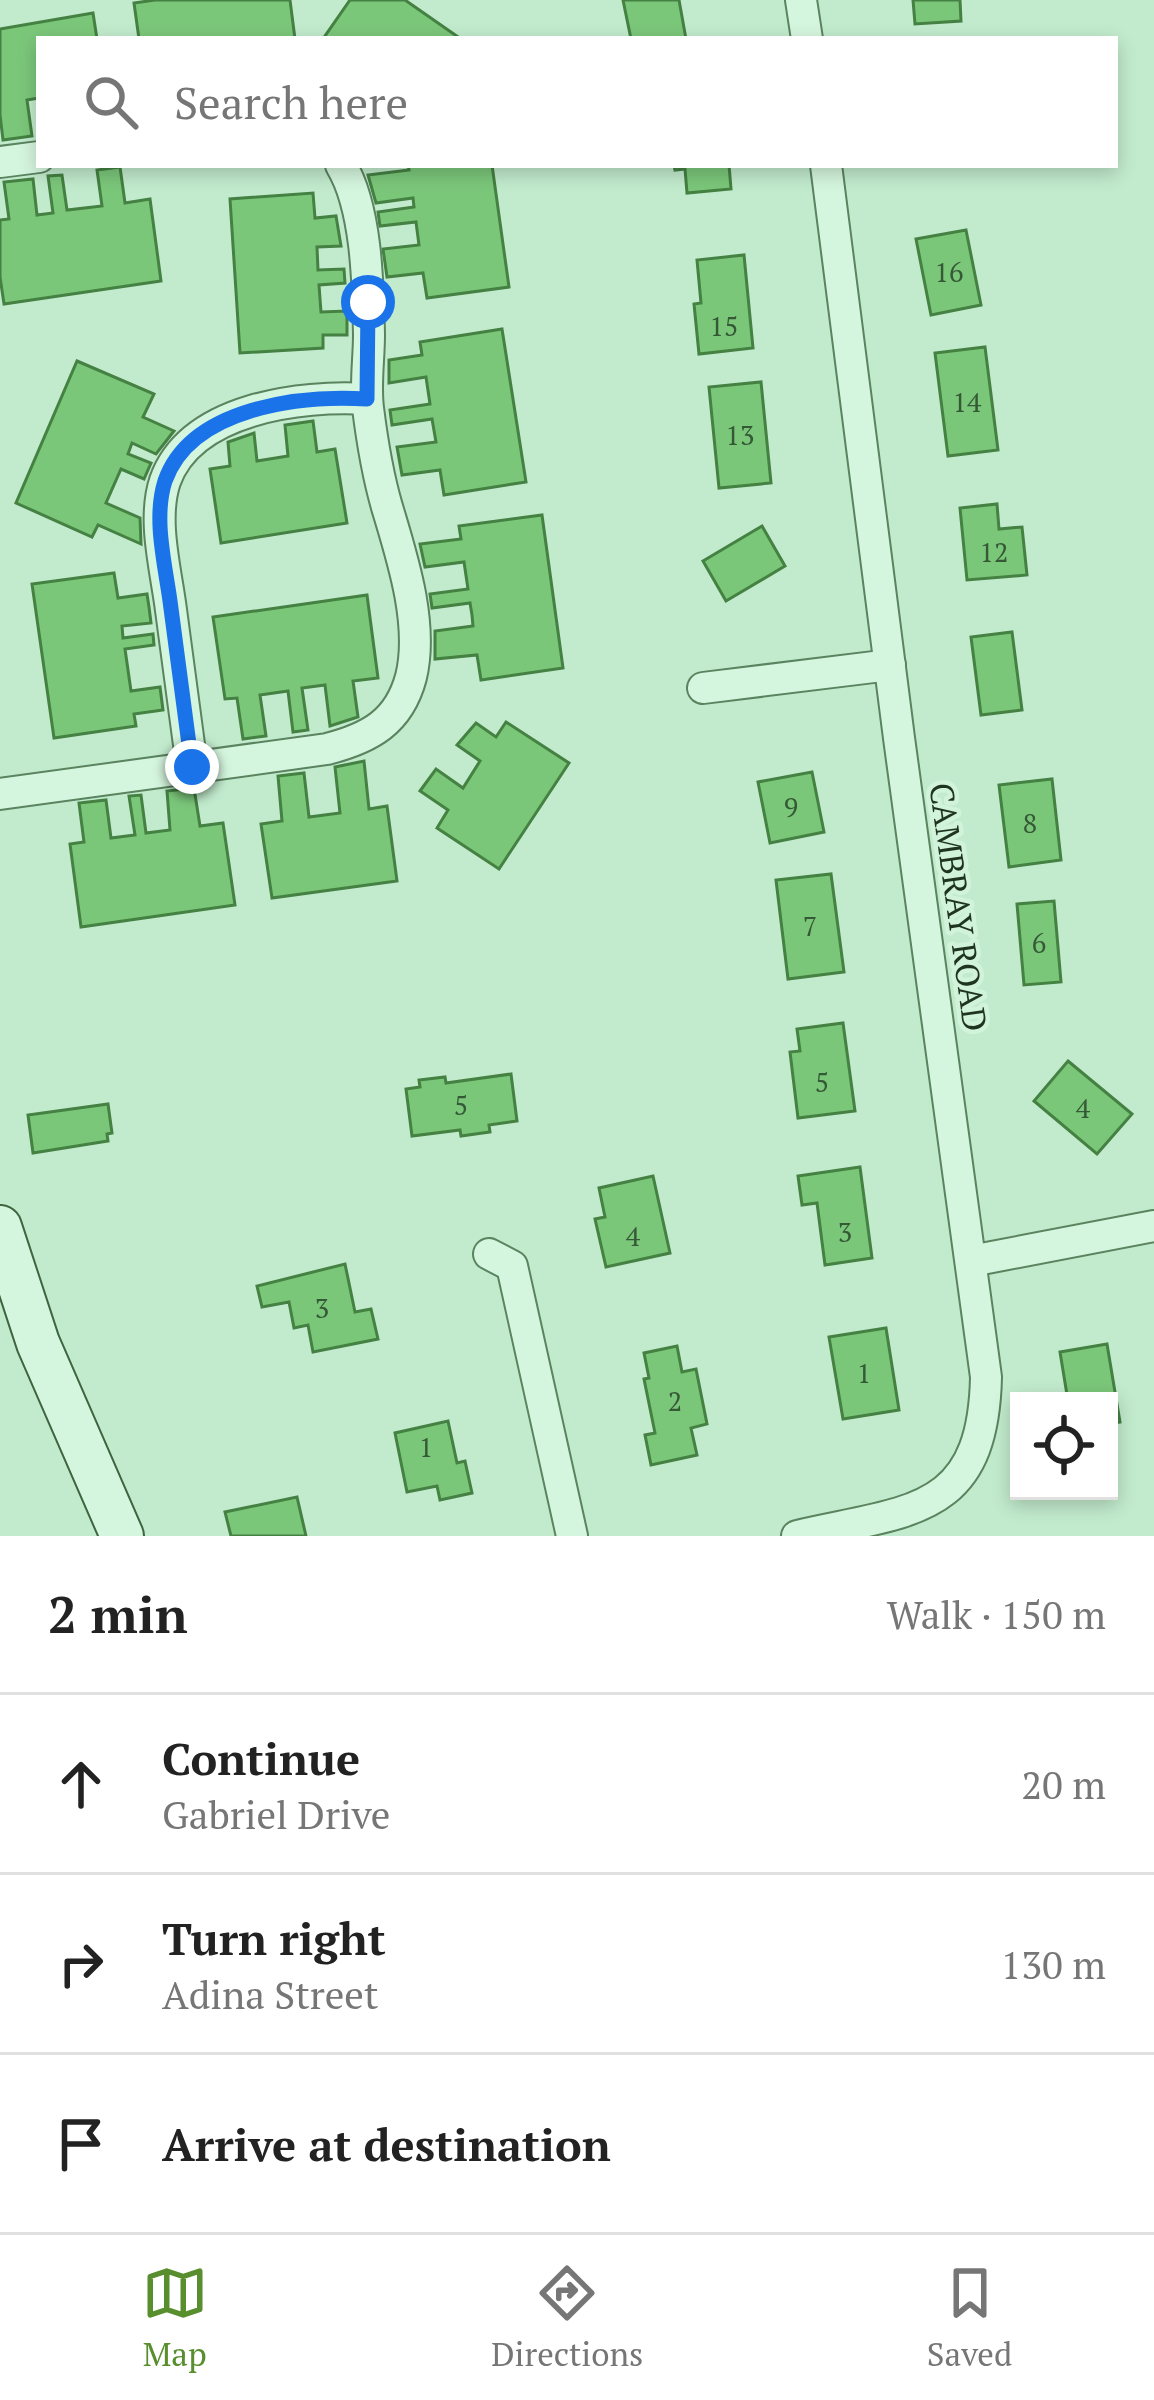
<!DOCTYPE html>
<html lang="en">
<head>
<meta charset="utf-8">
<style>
  :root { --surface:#fff; --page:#f2f2f2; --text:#222; --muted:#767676; --line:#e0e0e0; --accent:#588e2e }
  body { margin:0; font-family:"PT Serif",serif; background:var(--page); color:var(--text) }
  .controls { position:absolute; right:36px; bottom:36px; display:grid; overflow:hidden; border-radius:0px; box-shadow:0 6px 18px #0003 }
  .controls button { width:108px; height:108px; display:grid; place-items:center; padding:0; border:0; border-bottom:3px solid var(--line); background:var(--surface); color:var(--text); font:60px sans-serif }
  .stop { position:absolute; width:36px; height:36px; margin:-27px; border:9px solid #1a73e8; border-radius:50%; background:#fff }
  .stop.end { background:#1a73e8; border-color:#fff; box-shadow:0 3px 12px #0008 }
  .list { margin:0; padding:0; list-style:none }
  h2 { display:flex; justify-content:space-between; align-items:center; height:156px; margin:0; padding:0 48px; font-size:51px }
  h2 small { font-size:39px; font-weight:400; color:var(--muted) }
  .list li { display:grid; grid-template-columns:78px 1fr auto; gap:36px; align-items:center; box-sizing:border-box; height:180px; padding:0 48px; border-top:3px solid var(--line) }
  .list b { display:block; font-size:45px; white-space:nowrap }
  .list p { margin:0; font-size:39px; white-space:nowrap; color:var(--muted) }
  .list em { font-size:39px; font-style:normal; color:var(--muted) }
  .icon { flex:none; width:66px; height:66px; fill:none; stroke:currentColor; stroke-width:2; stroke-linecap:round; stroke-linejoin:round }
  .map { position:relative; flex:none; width:1154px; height:1536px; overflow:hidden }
  .search { position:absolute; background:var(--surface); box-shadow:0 6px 18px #0003; left:36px; right:36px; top:36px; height:132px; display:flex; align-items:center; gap:30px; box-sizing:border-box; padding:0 42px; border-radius:0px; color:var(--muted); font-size:45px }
  .sheet { height:696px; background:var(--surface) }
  nav { display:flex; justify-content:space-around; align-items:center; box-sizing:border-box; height:168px; border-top:3px solid var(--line); background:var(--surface); font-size:33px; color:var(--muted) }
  nav a { display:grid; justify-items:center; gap:6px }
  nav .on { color:var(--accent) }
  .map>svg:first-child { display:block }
  .building { fill:#7bc77a; stroke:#448142; stroke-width:3 }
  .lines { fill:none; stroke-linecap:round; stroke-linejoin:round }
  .minor-casing { stroke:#5a835f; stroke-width:34 }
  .secondary-casing { stroke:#3e6540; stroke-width:46 }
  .minor { stroke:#d5f6de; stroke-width:30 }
  .secondary { stroke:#d5f6de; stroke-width:42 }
  .route { stroke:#1a73e8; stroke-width:15 }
  .labels { text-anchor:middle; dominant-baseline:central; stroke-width:9; stroke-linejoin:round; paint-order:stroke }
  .number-label { font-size:27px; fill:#355936 }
  .street-label { font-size:33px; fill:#1e341f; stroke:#d1f3da }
</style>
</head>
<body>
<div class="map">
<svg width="1154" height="1536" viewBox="0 0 1154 1536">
  <rect width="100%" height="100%" fill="#c2ebcd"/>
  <g class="building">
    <polygon points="155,0 290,0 295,39 139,39 134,3"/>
    <polygon points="350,0 405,0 461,39 329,39 325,36"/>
    <polygon points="623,0 679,0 686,39 631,39"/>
    <polygon points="913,0 960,0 961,21 915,24"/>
    <polygon points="93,13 97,39 39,39 39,98 27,100 32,136 3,140 0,115 0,29"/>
    <polygon points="408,165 492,165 509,287 427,298 423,273 387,277 383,249 419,245 416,222 380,226 378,212 414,207 413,198 376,203 368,175 409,170"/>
    <polygon points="674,165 729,165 731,189 687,193 685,169 675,170"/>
    <polygon points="120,167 125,203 150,199 161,281 4,304 0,277 0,220 9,219 4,182 33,179 37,215 53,213 48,176 62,175 67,210 102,206 97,170"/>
    <polygon points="313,193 315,218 336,216 341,246 317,247 318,270 344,269 345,283 319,285 321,312 347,311 347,335 323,335 323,348 240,353 230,199"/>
    <polygon points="966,230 981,305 931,315 916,239"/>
    <polygon points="744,255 753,348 699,354 694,304 701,303 697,260"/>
    <polygon points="502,329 526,482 444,495 440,470 402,475 397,447 436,442 432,419 392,425 390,410 430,404 426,377 389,383 389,360 422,355 420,342"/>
    <polygon points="985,347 998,450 948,456 935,353"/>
    <polygon points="77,361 154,394 143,417 174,431 156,454 132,443 128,454 151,463 144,479 121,469 106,503 140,518 141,544 98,525 92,537 16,503"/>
    <polygon points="761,382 771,483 719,488 709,387"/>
    <polygon points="313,421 317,452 335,449 347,523 221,543 210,469 230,466 228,442 254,433 257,461 288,456 285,425"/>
    <polygon points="997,504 999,529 1022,527 1027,575 967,580 960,508"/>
    <polygon points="542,515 563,668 481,680 477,655 435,659 435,631 473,626 472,615 470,603 432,608 430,594 468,589 464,562 425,567 420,544 461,539 459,526"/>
    <polygon points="762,526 785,566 726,601 703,561"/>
    <polygon points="114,573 118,598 147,594 149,607 151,623 122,626 123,638 153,634 154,645 125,649 131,691 160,687 163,710 134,714 136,726 54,738 32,584"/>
    <polygon points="367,595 378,678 353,681 358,717 330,726 325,685 302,688 308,730 293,732 288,691 260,695 266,736 243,739 237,698 225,699 213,617"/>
    <polygon points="1012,632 1022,710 981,715 971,637"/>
    <polygon points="506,722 569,763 499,869 437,828 448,810 420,791 436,769 463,788 480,761 457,745 476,723 496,737"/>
    <polygon points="364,761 369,809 387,806 397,881 272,898 261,824 282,821 278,776 304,773 309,817 340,813 335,767"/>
    <polygon points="812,772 824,832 770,843 758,782"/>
    <polygon points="1052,779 1061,860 1009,867 999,785"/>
    <polygon points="194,788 200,826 223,823 235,905 81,927 70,844 84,842 79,803 106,800 111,838 135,835 129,796 141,795 146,833 170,830 167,791"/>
    <polygon points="831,874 844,972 788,979 776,880"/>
    <polygon points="1054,901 1061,982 1024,985 1017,904"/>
    <polygon points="843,1023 855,1111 798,1118 790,1052 800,1051 797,1029"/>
    <polygon points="1068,1061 1132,1114 1097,1154 1034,1101"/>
    <polygon points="511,1074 517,1121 489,1125 490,1132 461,1136 460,1130 412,1136 406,1089 420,1087 419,1080 445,1077 446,1083"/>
    <polygon points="108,1104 112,1133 107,1134 108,1141 33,1153 28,1115"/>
    <polygon points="860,1167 872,1258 825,1265 817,1203 802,1205 798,1176"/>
    <polygon points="653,1176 670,1253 606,1267 595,1219 605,1217 599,1188"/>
    <polygon points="345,1264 355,1312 371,1309 378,1339 313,1352 308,1325 294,1328 289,1302 262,1307 257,1286"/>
    <polygon points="886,1328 899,1410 843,1419 829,1337"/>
    <polygon points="1107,1344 1120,1422 1109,1424 1109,1401 1068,1401 1060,1352"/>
    <polygon points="677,1346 682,1372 696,1369 707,1424 691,1428 697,1455 651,1465 645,1435 655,1433 644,1379 649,1378 644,1353"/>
    <polygon points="448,1421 457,1463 465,1461 472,1493 440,1500 437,1486 407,1492 395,1433"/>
    <polygon points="297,1497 306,1536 231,1536 225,1512"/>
  </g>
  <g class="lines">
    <g class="minor-casing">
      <g id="minor">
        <polyline points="801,0 807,39"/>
        <polyline points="0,162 39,157"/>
        <polyline points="703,688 890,665"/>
        <path d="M192,767C185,715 178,662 171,610C166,570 152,520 165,481C191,408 301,395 367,399"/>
        <path d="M0,794L327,749C370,738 399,722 411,677C424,624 402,557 387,507C378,476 372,440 368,408C365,384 369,359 369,335C368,285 367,208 341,165"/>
        <polyline points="489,1254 512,1266 572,1536"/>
        <polyline points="971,1261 1154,1226"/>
        <path d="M797,1536C909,1510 983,1516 986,1377L899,738L826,165"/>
      </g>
    </g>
    <g class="secondary-casing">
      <polyline id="secondary" points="0,1227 38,1343 122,1536"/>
    </g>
    <use href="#minor" class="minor"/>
    <use href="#secondary" class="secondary"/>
  </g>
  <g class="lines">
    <path class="route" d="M192,767C185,711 177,656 170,601C165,564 153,518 165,481C191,407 301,395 367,399L368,302"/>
  </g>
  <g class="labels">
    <g class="number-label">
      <text x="949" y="272">16</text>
      <text x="724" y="326">15</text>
      <text x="967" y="402">14</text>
      <text x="740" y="435">13</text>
      <text x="994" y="552">12</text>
      <text x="791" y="807">9</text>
      <text x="1030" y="823">8</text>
      <text x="810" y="926">7</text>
      <text x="1039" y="943">6</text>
      <text x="822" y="1082">5</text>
      <text x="461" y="1105">5</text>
      <text x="1083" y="1108">4</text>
      <text x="845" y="1232">3</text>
      <text x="633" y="1236">4</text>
      <text x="322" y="1308">3</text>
      <text x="864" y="1373">1</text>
      <text x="675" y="1401">2</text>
      <text x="426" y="1447">1</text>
    </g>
    <g class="street-label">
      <text transform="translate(959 907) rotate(82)">CAMBRAY ROAD</text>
    </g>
  </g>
</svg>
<div class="controls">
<button><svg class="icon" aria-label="locate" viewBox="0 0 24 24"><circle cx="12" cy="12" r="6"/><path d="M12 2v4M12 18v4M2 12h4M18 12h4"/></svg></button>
</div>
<div class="stop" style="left:368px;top:302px"></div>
<div class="stop end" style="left:192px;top:767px"></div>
<div class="search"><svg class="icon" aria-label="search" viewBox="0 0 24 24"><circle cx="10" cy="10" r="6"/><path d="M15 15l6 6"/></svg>Search here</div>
</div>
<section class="sheet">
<h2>2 min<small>Walk · 150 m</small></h2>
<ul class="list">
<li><svg class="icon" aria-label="ahead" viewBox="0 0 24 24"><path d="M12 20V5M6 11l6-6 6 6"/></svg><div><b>Continue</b><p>Gabriel Drive</p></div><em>20 m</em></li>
<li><svg class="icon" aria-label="right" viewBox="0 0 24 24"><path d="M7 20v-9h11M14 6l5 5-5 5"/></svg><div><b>Turn right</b><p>Adina Street</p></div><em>130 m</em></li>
<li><svg class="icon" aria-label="arrive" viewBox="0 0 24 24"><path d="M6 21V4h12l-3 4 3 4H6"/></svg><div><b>Arrive at destination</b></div></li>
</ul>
</section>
<nav>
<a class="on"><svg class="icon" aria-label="map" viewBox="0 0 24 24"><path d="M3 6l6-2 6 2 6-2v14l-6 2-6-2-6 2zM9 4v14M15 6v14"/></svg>Map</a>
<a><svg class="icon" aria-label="directions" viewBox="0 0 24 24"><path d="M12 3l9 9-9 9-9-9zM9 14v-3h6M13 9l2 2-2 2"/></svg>Directions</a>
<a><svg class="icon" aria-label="saved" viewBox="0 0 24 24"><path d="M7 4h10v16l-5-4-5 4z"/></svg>Saved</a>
</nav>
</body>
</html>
